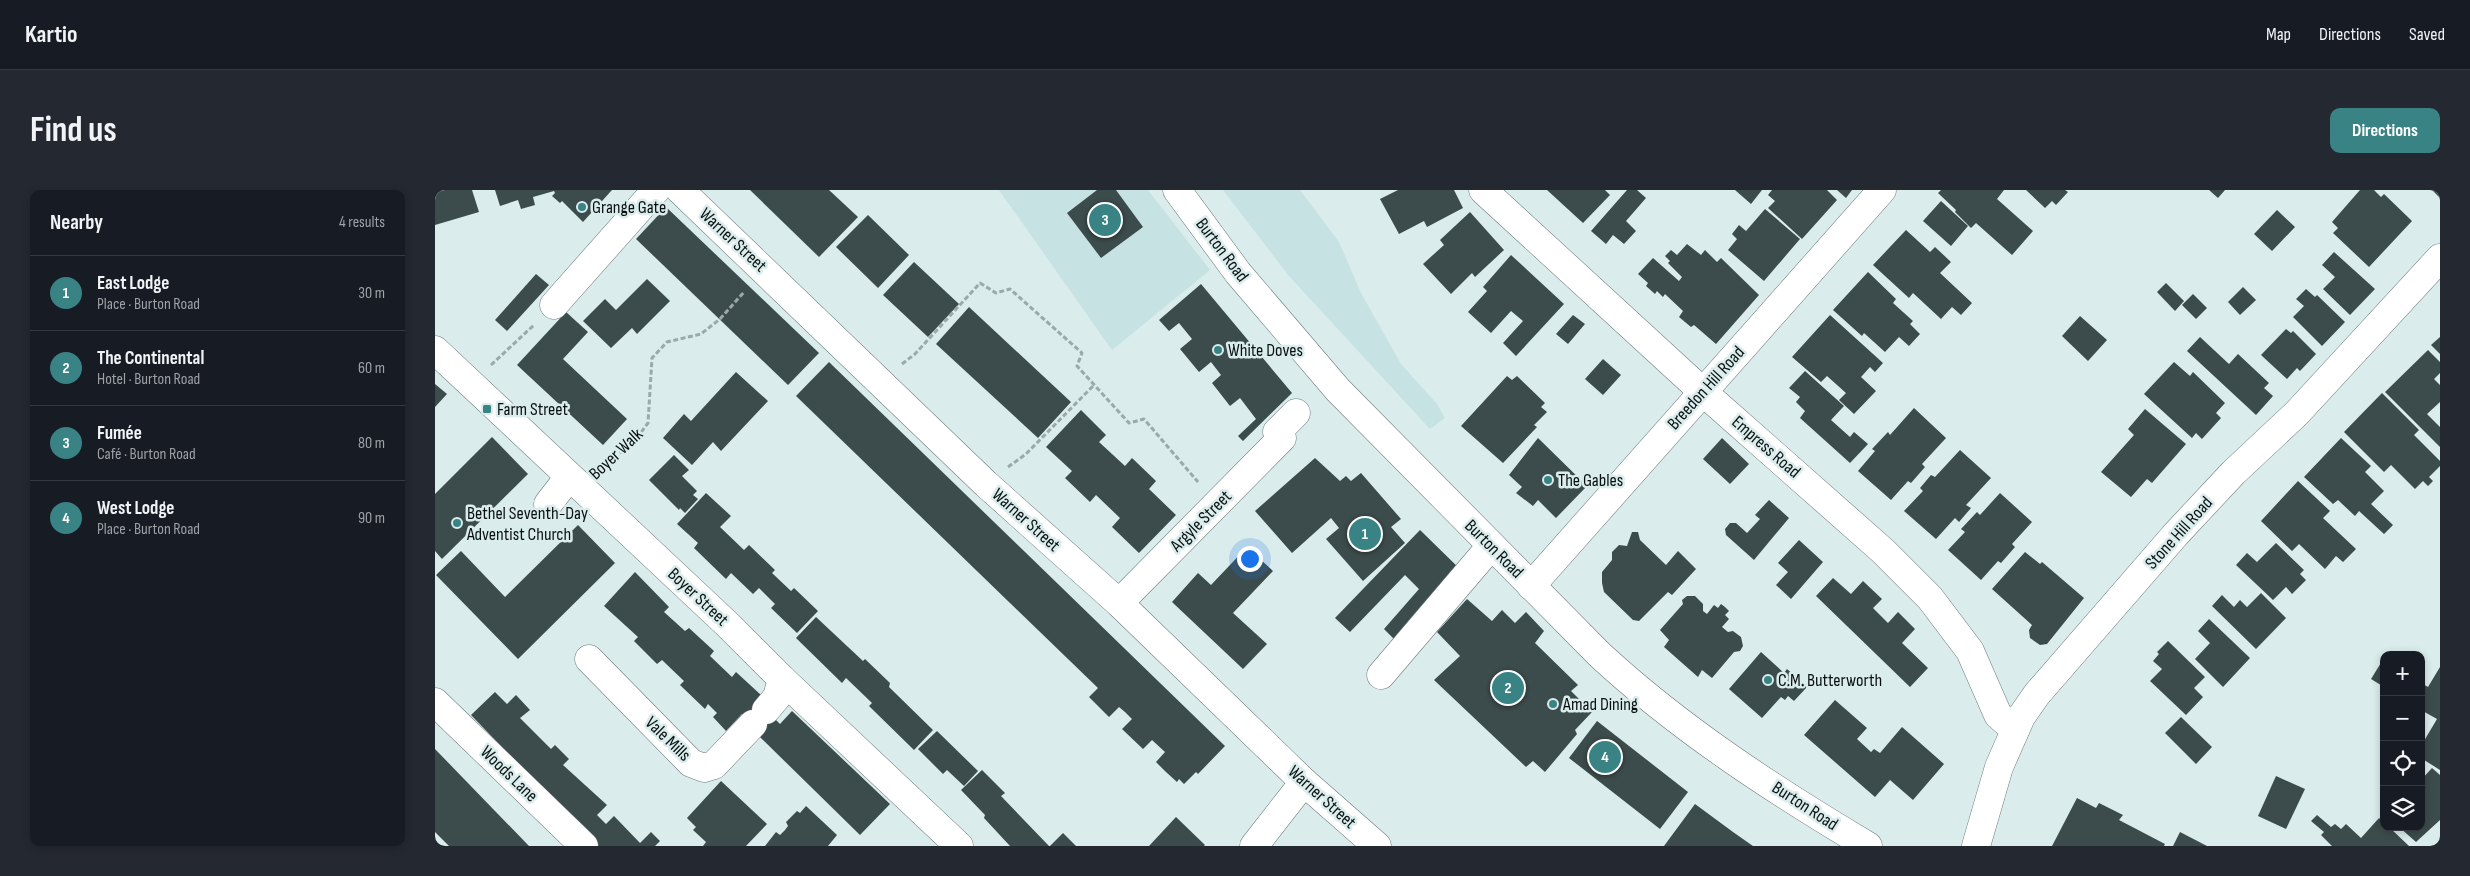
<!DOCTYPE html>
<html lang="en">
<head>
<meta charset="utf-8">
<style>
  :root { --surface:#171b24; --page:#242831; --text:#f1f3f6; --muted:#9ea1a6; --line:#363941; --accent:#3a8385 }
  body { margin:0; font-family:"Sofia Sans Condensed",sans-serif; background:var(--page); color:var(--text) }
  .controls { position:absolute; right:15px; bottom:15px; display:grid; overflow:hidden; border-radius:10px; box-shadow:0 2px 8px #0003 }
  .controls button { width:45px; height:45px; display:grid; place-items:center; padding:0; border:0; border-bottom:1px solid var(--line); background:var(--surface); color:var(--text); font:25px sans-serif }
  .you { position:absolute; left:814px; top:368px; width:18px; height:18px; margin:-12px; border:4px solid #fff; border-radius:50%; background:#1a73e8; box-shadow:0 0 0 8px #1a73e833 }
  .badge { display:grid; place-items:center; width:32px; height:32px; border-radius:50%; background:var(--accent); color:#fff; font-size:16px; font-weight:700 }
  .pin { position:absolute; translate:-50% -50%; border:2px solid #fff; box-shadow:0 1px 5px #0006 }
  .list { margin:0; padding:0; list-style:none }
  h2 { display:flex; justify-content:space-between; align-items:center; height:65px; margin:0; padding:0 20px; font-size:21px }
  h2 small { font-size:16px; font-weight:400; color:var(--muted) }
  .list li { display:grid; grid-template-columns:32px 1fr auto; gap:15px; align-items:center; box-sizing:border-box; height:75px; padding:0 20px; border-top:1px solid var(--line) }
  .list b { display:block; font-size:19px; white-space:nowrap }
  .list p { margin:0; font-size:16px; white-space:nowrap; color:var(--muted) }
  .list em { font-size:16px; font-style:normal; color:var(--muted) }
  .icon { flex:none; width:28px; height:28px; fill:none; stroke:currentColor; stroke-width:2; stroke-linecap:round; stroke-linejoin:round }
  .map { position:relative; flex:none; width:2005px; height:656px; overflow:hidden; border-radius:10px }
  header { display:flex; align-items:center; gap:30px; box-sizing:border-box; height:70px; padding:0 25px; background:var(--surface); border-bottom:1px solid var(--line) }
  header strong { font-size:24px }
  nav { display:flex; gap:28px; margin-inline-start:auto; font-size:18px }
  .intro { display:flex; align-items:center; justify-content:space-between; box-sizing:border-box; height:120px; padding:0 30px }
  h1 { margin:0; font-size:35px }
  .button { padding:12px 22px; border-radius:10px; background:var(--accent); color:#fff; font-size:18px; font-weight:700 }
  main { display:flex; gap:30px; padding:0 30px }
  aside { flex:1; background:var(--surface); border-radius:10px; box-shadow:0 2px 8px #0003 }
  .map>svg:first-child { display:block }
  .built { fill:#c6e2e2 }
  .building { fill:#3c4b4b }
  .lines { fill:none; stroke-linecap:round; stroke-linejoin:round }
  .minor-casing { stroke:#6a7a7b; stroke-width:29 }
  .major-casing { stroke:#6a7a7b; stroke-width:29 }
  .path { stroke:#9ba9a9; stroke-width:3; stroke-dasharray:5 2.5; stroke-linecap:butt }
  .minor { stroke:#fff; stroke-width:28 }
  .major { stroke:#fff; stroke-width:28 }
  .poi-dot { fill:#3a8385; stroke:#daecec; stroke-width:2 }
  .labels { text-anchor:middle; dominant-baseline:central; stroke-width:5; stroke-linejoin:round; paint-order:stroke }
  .poi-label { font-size:18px; fill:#0a1011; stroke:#daecec; text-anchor:start }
  .street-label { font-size:18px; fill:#0a1011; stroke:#daecec }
</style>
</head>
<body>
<header>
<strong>Kartio</strong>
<nav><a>Map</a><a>Directions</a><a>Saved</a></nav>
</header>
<div class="intro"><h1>Find us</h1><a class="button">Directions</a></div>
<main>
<aside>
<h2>Nearby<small>4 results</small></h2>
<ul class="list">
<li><span class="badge">1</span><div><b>East Lodge</b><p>Place · Burton Road</p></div><em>30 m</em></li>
<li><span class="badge">2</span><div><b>The Continental</b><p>Hotel · Burton Road</p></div><em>60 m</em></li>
<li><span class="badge">3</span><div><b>Fumée</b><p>Café · Burton Road</p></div><em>80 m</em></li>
<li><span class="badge">4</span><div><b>West Lodge</b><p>Place · Burton Road</p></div><em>90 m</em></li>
</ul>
</aside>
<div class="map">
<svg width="2005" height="656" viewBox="0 0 2005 656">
  <rect width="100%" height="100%" fill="#daecec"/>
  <g class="built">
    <polygon points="564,0 713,0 775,80 677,160"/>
    <polygon points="788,0 865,0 904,52 926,103 966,174 1002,214 1010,228 995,239 854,86"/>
  </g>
  <g class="building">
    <polygon points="9,0 37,0 44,22 0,35 0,2"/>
    <polygon points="60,0 177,0 148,32 127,11 125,13 117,6 120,3 119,1 98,7 100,15 86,19 83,10 65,16"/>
    <polygon points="315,0 394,0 423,27 384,67"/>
    <polygon points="662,0 681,0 708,37 666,68 632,23"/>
    <polygon points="963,0 1019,0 1028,18 992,37 989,31 964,44 945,9"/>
    <polygon points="1112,0 1170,0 1175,5 1148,33"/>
    <polygon points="1192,0 1202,0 1211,8 1191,31 1201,41 1189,54 1178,45 1171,54 1156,41"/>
    <polygon points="1300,0 1327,0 1316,14"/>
    <polygon points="1337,0 1392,0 1402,10 1367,49 1333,18 1340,11 1333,5"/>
    <polygon points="1402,0 1417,0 1411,8"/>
    <polygon points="1506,0 1569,0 1562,9 1598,41 1577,65 1541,33 1536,38 1520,22 1521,20 1503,3"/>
    <polygon points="1591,0 1630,0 1633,2 1621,15 1617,11 1610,18"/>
    <polygon points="1774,0 1790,0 1783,8"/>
    <polygon points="1925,0 1939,0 1946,7 1949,4 1977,31 1934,77 1898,43 1903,38 1897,32"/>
    <polygon points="1997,0 2005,0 2005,8"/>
    <polygon points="1506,11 1533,36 1516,56 1488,31"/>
    <polygon points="231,17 384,163 353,195 201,49"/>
    <polygon points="1330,19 1365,49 1329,91 1293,60 1302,49 1297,44 1304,35 1311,41"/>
    <polygon points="1842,20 1860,37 1837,61 1819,44"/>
    <polygon points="1035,22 1069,60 1040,87 1037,83 1016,104 988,74 1009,55 1005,50"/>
    <polygon points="433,25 474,65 443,98 401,57"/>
    <polygon points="1471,40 1495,62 1500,57 1516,72 1505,83 1537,113 1526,125 1517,117 1506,129 1478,103 1474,108 1438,75"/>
    <polygon points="1252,54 1266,65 1270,60 1282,72 1286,68 1324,105 1281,154 1259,135 1256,137 1244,127 1248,121 1230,104 1228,107 1222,101 1220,104 1211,96 1213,93 1203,84 1218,68 1244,91 1247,87 1233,73 1235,71 1230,66 1236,60 1242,65"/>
    <polygon points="1899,62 1940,99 1915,125 1888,99 1900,87 1887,75"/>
    <polygon points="1076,65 1129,114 1081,166 1068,153 1088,131 1076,121 1056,143 1033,122 1052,101 1048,97"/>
    <polygon points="479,72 524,114 493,147 448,105"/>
    <polygon points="1433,82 1461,109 1458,113 1478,131 1475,134 1485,144 1474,156 1464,147 1450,162 1429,143 1427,146 1398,120"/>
    <polygon points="101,84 114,95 72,141 60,130"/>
    <polygon points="212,89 235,111 202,144 197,138 176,158 148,131 170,109 181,120"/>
    <polygon points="1731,93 1749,111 1740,121 1722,102"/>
    <polygon points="766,94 857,203 808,251 803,246 821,229 805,208 795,216 777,193 786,185 776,172 764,182 745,159 757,149 744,133 734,141 724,130"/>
    <polygon points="1808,97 1821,110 1805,125 1793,112"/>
    <polygon points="1871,99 1880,107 1882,105 1910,132 1887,156 1858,127 1869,116 1861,109"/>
    <polygon points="1758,104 1772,118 1761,129 1747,115"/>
    <polygon points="534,117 636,212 603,248 501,154"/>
    <polygon points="131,122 153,142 128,169 192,229 168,255 82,175"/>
    <polygon points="1138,125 1150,134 1133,154 1121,144"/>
    <polygon points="1395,125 1448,173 1440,182 1435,177 1426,187 1441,201 1419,224 1404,210 1411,203 1392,186 1386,192 1357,167"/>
    <polygon points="1645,126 1672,150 1653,171 1627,146"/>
    <polygon points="1851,139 1856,143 1858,141 1881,164 1865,181 1862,178 1852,189 1826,165"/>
    <polygon points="1765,147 1794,174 1803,164 1834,193 1829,198 1838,206 1821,225 1752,161"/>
    <polygon points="2005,147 2005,164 1996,155"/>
    <polygon points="1993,160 2005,172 2005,183 1999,189 2005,195 2005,212 1992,224 2005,237 2005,257 1950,202"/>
    <polygon points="1168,169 1186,185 1168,205 1150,189"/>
    <polygon points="394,172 790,556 763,584 761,582 749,594 744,589 742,592 731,582 721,572 730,562 717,550 708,559 687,539 697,529 690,522 684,517 674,527 654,507 663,498 361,206"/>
    <polygon points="1739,172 1755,186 1758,182 1790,213 1781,223 1786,228 1767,249 1761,243 1757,248 1709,204"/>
    <polygon points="1370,181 1409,216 1396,230 1415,247 1419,242 1433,254 1415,273 1365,228 1370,221 1361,212 1365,207 1354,198"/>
    <polygon points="301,182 333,211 286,261 278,252 257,275 228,248 249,224 256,231"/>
    <polygon points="1072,186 1077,190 1082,186 1110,213 1106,217 1112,222 1099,235 1102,237 1068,273 1026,236"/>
    <polygon points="0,194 12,204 0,217"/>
    <polygon points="1947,203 1984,240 1979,245 2005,271 2005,276 1994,287 1998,291 1993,296 1988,291 1980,299 1956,275 1949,282 1909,242"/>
    <polygon points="1479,218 1511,248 1487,274 1490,277 1476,293 1473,291 1456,310 1423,281 1440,261 1437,259 1453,242 1455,245"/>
    <polygon points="1710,219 1751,254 1717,293 1712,289 1696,307 1666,282 1699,245 1693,239"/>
    <polygon points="646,220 671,245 664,252 690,276 697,268 721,291 714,299 741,325 704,363 677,337 685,328 661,305 655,312 630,288 637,281 611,257"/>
    <polygon points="57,247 93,284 7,369 0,361 0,304"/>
    <polygon points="1103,248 1152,296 1121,328 1103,310 1098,316 1081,303 1087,297 1074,285"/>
    <polygon points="1287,248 1314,274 1295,294 1268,269"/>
    <polygon points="1906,248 1936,276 1930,282 1949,301 1936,314 1958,335 1949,344 1924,321 1920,326 1903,310 1898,314 1869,287"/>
    <polygon points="1525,260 1556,288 1531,315 1536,318 1524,332 1520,328 1501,349 1469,321 1488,301 1485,298 1496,285 1500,287"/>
    <polygon points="239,265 254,280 247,286 262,301 258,305 263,309 250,323 245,318 244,320 214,290"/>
    <polygon points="880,268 905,291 911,286 916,291 926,283 966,329 956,337 970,353 928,391 891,349 904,338 896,328 857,363 820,321"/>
    <polygon points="1863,291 1895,321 1888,328 1921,359 1908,372 1901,366 1890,379 1864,354 1857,361 1826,331"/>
    <polygon points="271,303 296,326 285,337 309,360 314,355 340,380 337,383 356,401 359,398 383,421 362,443 336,418 340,414 324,398 318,404 296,383 291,389 259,358 263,353 242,334"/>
    <polygon points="1565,303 1597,332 1577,354 1580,357 1566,373 1563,371 1546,390 1513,360 1530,342 1526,339 1542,322 1545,325"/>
    <polygon points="1334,310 1354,328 1319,370 1291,345 1290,339 1295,333 1301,333 1312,343 1325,329 1320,325"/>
    <polygon points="143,335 180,373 83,469 1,385 26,361 70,407"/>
    <polygon points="985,340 1028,382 961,451 949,439 984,399 970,385 915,442 900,428"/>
    <polygon points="1197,342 1203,342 1205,350 1231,375 1243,361 1261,379 1237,405 1233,402 1204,431 1198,430 1169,402 1167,393 1167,382 1177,370 1177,362 1184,355 1192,356"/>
    <polygon points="1364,350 1388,372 1356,409 1341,395 1353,382 1343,373"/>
    <polygon points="1841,353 1869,380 1865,384 1871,390 1857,404 1851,397 1838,410 1801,375 1812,363 1822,372"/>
    <polygon points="812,357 838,381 798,423 832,454 808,479 737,412 763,383 776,395"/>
    <polygon points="1590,362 1605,374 1607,372 1649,408 1612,454 1605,455 1595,448 1594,440 1597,435 1557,399"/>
    <polygon points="200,382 234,417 229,422 250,441 254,438 279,461 275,466 297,487 301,482 326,505 321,510 345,534 357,521 455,614 425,645 324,546 327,544 307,524 291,541 278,527 282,523 273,514 270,519 245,495 249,491 227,470 222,474 199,451 203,447 169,416"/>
    <polygon points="1398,388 1416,404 1428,391 1447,409 1438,418 1453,433 1463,422 1480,439 1467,453 1493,478 1475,497 1381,406"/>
    <polygon points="1826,403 1851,428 1821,459 1777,416 1787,405 1799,417 1805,410 1812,417"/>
    <polygon points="1252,406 1260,406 1268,414 1268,421 1272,424 1279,415 1283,418 1286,414 1290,417 1294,421 1290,425 1294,429 1287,437 1293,442 1298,441 1306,447 1308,456 1305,461 1299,462 1277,488 1267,480 1263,487 1229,457 1234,450 1225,440 1248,414 1247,410"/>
    <polygon points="1032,409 1057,431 1067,420 1080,433 1091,422 1109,441 1100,453 1143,495 1136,501 1157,522 1140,540 1142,544 1110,582 1098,571 1091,577 999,490 1025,466 1002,442"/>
    <polygon points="381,427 428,471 430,469 455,493 454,497 498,540 479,560 434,516 437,513 411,488 407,493 361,448"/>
    <polygon points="1774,429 1815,468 1788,497 1760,469 1775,453 1763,441"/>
    <polygon points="1733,451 1770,487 1759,498 1768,507 1751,525 1715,491 1727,479 1718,471 1724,464 1722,462"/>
    <polygon points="1326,462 1349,483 1352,479 1372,497 1359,511 1353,506 1350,510 1346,507 1327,528 1294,499"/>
    <polygon points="1949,468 1949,497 1936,489"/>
    <polygon points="2005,477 2005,580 1986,568 1986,556 2002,529 1986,520 1986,493 1993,497"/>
    <polygon points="60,502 72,514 81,505 95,520 85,528 116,559 120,555 134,569 128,575 172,615 162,625 171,634 179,626 205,653 216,642 225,651 220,656 163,656 36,525"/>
    <polygon points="1400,510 1432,538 1422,549 1436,562 1439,559 1445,563 1467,537 1509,574 1478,610 1455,590 1440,607 1369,545"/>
    <polygon points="1746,527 1777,557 1761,574 1730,543"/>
    <polygon points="1162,531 1253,602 1225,639 1134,568"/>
    <polygon points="502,541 543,581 529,596 512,580 508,584 483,559"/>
    <polygon points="0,559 94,656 14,656 0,642"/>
    <polygon points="1997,578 2005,585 2005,630 1981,652 1964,637 1986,637 1986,590"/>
    <polygon points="547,580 570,603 566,606 614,656 575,656 549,628 550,625 526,600"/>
    <polygon points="1841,586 1870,599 1851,639 1823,626"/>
    <polygon points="286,591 332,634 311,656 268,656 271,652 258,640 261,637 252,628"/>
    <polygon points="1642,608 1661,618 1664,613 1688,625 1684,630 1730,654 1729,656 1617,656"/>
    <polygon points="1260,614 1298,642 1318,656 1229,656"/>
    <polygon points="371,616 402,645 393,656 330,656 341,642 345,645 350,640 353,636 351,632 362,621 365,623"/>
    <polygon points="1882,625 1896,637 1900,634 1906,639 1911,634 1926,648 1944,628 1949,633 1949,637 1954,637 1974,656 1897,656 1886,645 1889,642 1876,631"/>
    <polygon points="741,627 770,655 769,656 714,656"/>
    <polygon points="1745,642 1772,656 1738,656"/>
    <polygon points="628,643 641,656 615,656"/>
  </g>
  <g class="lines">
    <g class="minor-casing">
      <g id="minor">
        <polyline points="245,0 551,294 684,413 869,592 942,656"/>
        <polyline points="1048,0 1268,202 1448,361 1495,408 1535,461 1563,525 1580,540"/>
        <polyline points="119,115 221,0"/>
        <polyline points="0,160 292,434 347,489 524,656"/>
        <polyline points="113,314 134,287"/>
        <polyline points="1096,396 1447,0"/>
        <polyline points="684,413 847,248 842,242 861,223"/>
        <polyline points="154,469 256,573 269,578 279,575 318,534"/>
        <polyline points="946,485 1056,356"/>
        <polyline points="0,512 149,656"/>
        <polyline points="331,520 342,507 347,489"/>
        <polyline points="819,656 869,592"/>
        <polyline points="1541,656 1564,577 1586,527 1602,504 1741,344 1798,283 1862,223 2005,68"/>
      </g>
    </g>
    <g class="major-casing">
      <path id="major" d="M742,0L803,83L903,200L1165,465C1245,539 1339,600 1433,656"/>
    </g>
    <g class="path">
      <polyline points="467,174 480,164 545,93 561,103 575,99 647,163 642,176 694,233 709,229 763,292"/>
      <polyline points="56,175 99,135"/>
      <polyline points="573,277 591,264 659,195"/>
      <polyline points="168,278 202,248 213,233 217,168 232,152 266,144 285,129 309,102"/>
    </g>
    <use href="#minor" class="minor"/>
    <use href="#major" class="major"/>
  </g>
  <g class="poi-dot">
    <circle cx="147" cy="17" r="5"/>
    <circle cx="783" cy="160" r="5"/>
    <rect x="47" y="214" width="10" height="10" rx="2.5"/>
    <circle cx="1113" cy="290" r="5"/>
    <circle cx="22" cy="333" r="5"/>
    <circle cx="1333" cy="490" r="5"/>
    <circle cx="1118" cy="514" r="5"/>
  </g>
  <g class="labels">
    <g class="poi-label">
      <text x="157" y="17">Grange Gate</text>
      <text x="793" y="160">White Doves</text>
      <text x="62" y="219">Farm Street</text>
      <text x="1123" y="290">The Gables</text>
      <text x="32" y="323">Bethel Seventh-Day<tspan x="32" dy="21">Adventist Church</tspan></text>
      <text x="1343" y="490">C.M. Butterworth</text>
      <text x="1128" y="514">Amad Dining</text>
    </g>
    <g class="street-label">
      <text transform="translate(298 50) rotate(43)">Warner Street</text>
      <text transform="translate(787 60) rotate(53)">Burton Road</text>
      <text transform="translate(1271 198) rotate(-48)">Breedon Hill Road</text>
      <text transform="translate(1331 257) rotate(41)">Empress Road</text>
      <text transform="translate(181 264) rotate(-43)">Boyer Walk</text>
      <text transform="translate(591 330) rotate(42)">Warner Street</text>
      <text transform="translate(766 331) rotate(-45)">Argyle Street</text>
      <text transform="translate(1744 343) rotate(-48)">Stone Hill Road</text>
      <text transform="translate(1059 359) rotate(45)">Burton Road</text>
      <text transform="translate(263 407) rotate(43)">Boyer Street</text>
      <text transform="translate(233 549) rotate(44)">Vale Mills</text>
      <text transform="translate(74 584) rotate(44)">Woods Lane</text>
      <text transform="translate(887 607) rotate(42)">Warner Street</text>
      <text transform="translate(1370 616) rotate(33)">Burton Road</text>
    </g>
  </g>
</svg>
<div class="controls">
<button>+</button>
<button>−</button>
<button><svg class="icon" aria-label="locate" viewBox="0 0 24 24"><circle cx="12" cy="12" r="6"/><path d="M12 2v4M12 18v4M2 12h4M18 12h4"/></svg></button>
<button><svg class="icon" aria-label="layers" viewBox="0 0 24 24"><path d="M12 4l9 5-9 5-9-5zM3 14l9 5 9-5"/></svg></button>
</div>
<div class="you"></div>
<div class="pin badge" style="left:930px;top:344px">1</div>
<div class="pin badge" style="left:1073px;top:498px">2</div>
<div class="pin badge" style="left:670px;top:30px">3</div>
<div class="pin badge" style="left:1170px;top:567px">4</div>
</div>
</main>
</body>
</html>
